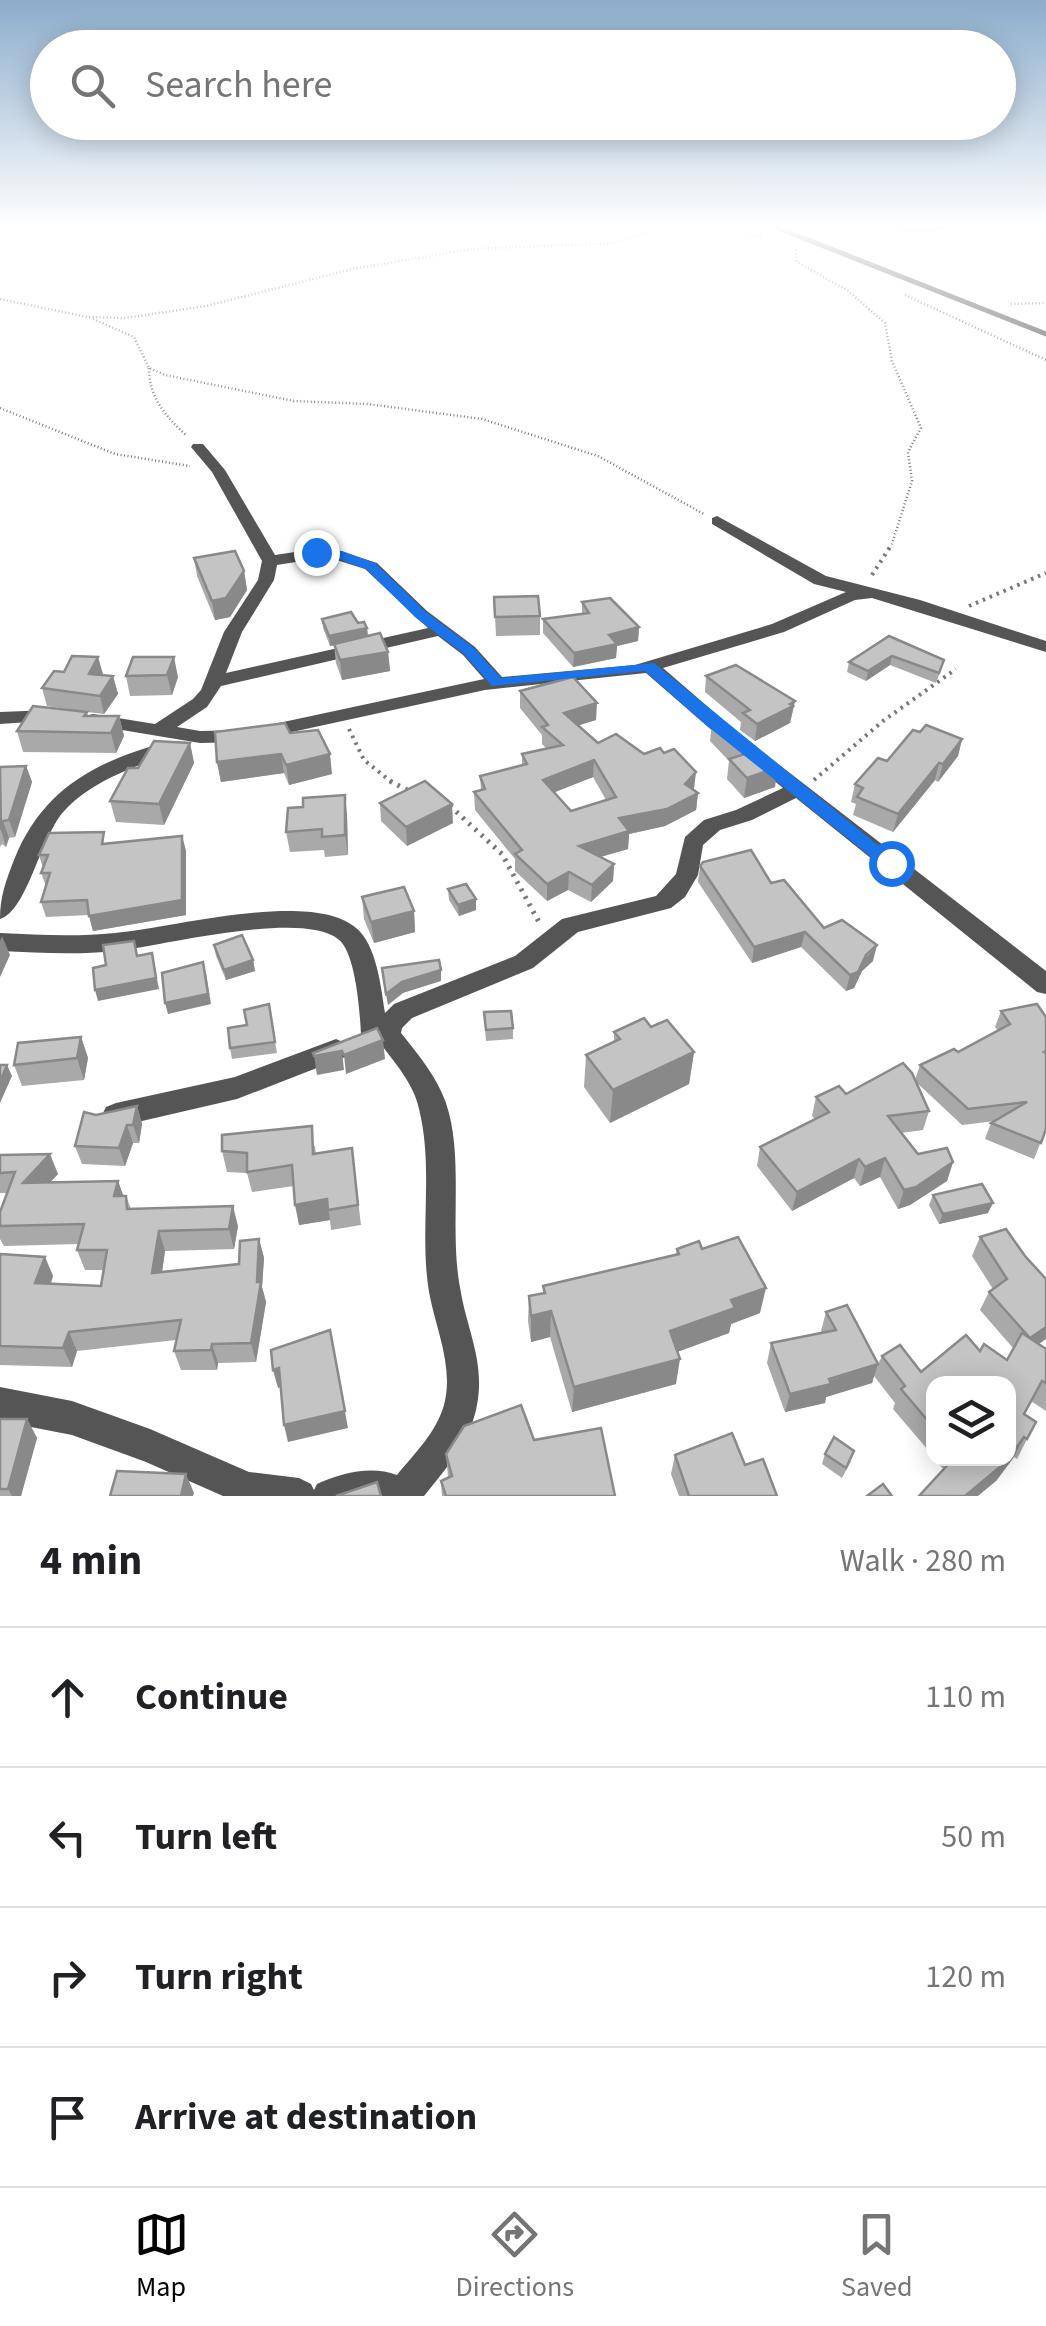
<!DOCTYPE html>
<html lang="en">
<head>
<meta charset="utf-8">
<style>
  :root { --surface:#fff; --page:#f2f2f2; --text:#202124; --muted:#757577; --line:#e0e0e0; --accent:#000 }
  body { margin:0; font-family:"Source Sans 3",sans-serif; background:var(--page); color:var(--text) }
  .controls { position:absolute; right:30px; bottom:30px; display:grid; overflow:hidden; border-radius:20px; box-shadow:0 5px 25px #0003 }
  .controls button { width:90px; height:90px; display:grid; place-items:center; padding:0; border:0; border-bottom:2px solid var(--line); background:var(--surface); color:var(--text); font:50px sans-serif }
  .stop { position:absolute; width:30px; height:30px; margin:-22px; border:8px solid #1a73e8; border-radius:50%; background:#fff }
  .stop.end { background:#1a73e8; border-color:#fff; box-shadow:0 2px 10px #0008 }
  .list { margin:0; padding:0; list-style:none }
  h2 { display:flex; justify-content:space-between; align-items:center; height:130px; margin:0; padding:0 40px; font-size:42px }
  h2 small { font-size:32px; font-weight:400; color:var(--muted) }
  .list li { display:grid; grid-template-columns:65px 1fr auto; gap:30px; align-items:center; box-sizing:border-box; height:140px; padding:0 40px; border-top:2px solid var(--line) }
  .list b { display:block; font-size:38px; white-space:nowrap }
  .list em { font-size:32px; font-style:normal; color:var(--muted) }
  .icon { flex:none; width:55px; height:55px; fill:none; stroke:currentColor; stroke-width:2; stroke-linecap:round; stroke-linejoin:round }
  .map { position:relative; flex:none; width:1046px; height:1496px; overflow:hidden }
  .search { position:absolute; background:var(--surface); box-shadow:0 5px 25px #0003; left:30px; right:30px; top:30px; height:110px; display:flex; align-items:center; gap:25px; box-sizing:border-box; padding:0 35px; border-radius:55px; color:var(--muted); font-size:38px }
  .sheet { height:690px; background:var(--surface) }
  nav { display:flex; justify-content:space-around; align-items:center; box-sizing:border-box; height:140px; border-top:2px solid var(--line); background:var(--surface); font-size:28px; color:var(--muted) }
  nav a { display:grid; justify-items:center; gap:5px }
  nav .on { color:var(--accent) }
  .map>svg:first-child { display:block }
  .lines { fill:none; stroke-linecap:round; stroke-linejoin:round }
  .path-far2 { stroke:#777; stroke-width:2.5; stroke-dasharray:1 2.5; stroke-linecap:butt }
  .path-far1 { stroke:#777; stroke-width:4; stroke-dasharray:2.5 5; stroke-linecap:butt }
  .path { stroke:#777; stroke-width:5; stroke-dasharray:2.5 6; stroke-linecap:butt }
  .lane { stroke:#555; stroke-width:5 }
  .street { fill:#555; fill-rule:evenodd }
  .wall { fill:#a9a9a9; fill-rule:evenodd }
  .shaded-wall { fill:#898989 }
  .building { fill:#c4c4c4; stroke:#898989; stroke-width:2.5; fill-rule:evenodd }
  .route { fill:#1a73e8 }
</style>
</head>
<body>
<div class="map">
<svg width="1046" height="1496" viewBox="0 0 1046 1496">
  <rect width="100%" height="100%" fill="#fff"/>
  <g class="lines">
    <g class="path-far2">
      <polyline points="724,224 762,238"/>
      <polyline points="1013,225 1046,234"/>
      <polyline points="796,250 797,262 847,290 885,323 892,361 921,428 908,452 912,481 891,547"/>
      <polyline points="905,295 1046,360"/>
      <polyline points="0,299 87,317 125,318 206,306 353,269 472,249 613,243 653,231 712,224"/>
      <polyline points="1011,304 1046,303"/>
      <polyline points="93,319 134,337 149,368 165,375 294,401 368,404 482,419 598,456 704,514"/>
      <path d="M149,368C149,397 165,416 186,435"/>
      <polyline points="0,408 115,454 190,466"/>
    </g>
    <g class="path-far1">
      <polyline points="872,575 892,544"/>
      <polyline points="969,606 1046,573"/>
      <polyline points="349,729 364,760 394,784"/>
      <polyline points="814,780 883,721 956,669"/>
    </g>
    <g class="path">
      <polyline points="390,781 409,791"/>
      <polyline points="450,806 502,854 540,924"/>
    </g>
    <polyline class="lane" points="768,224 1046,334"/>
    <g class="street">
      <path d="M193,444H203L225,470L275,555L328,547L377,563L427,611L475,647L502,677L635,665L772,624L846,592L814,584L712,524V518L717,516L826,576L920,600L1046,641V652L872,598L855,600L784,632L663,668L737,732L740,736L730,742L723,740L646,673L485,690L246,742L200,743L86,724L83,720L86,716L93,714L155,724L193,699L201,690L224,632L258,580L262,561L212,472L191,447ZM327,557L365,569L428,628L226,673L242,632L274,580L277,565ZM438,636L463,655L484,679L246,730L200,731L177,727L207,707L221,686Z"/>
      <polygon points="50,710 60,716 57,720 0,724 0,712"/>
      <path d="M168,742L178,748L175,752C137,766 95,779 66,809C41,833 28,911 0,919C0,896 6,881 14,860C42,789 97,760 168,742Z"/>
      <path d="M757,751L764,753L1046,971V994L1037,992L796,798L752,820L720,830L703,845L698,875L685,897L671,908L578,932L533,968L412,1018L402,1028L401,1033C418,1054 437,1077 446,1103C465,1160 448,1231 461,1293C468,1332 485,1363 477,1405C471,1440 446,1469 424,1496H223L146,1462L72,1435L0,1421V1387L72,1401L150,1429L249,1472L299,1478L311,1484L314,1490L317,1484C341,1473 371,1465 397,1475C414,1454 436,1433 444,1405C454,1367 436,1330 429,1292C419,1231 434,1169 419,1109C414,1084 395,1063 380,1043L365,1042L361,1035C360,1013 356,952 338,939C300,910 164,946 116,951C78,955 39,953 0,951V933C38,935 77,937 115,933C172,928 309,890 355,927C377,944 381,988 385,1013L394,1004L515,956L562,919L656,896L676,874L685,837L704,820L736,810L783,788L750,761L747,757L750,753Z"/>
      <polygon points="336,1039 345,1043 349,1050 345,1057 237,1099 116,1127 106,1123 102,1115 106,1107 116,1103 235,1077"/>
    </g>
  </g>
  <g class="wall">
    <polygon points="881,224 977,224 920,233 900,231"/>
    <polygon points="194,558 244,571 247,590 230,617 215,620 197,576"/>
    <polygon points="494,597 540,616 540,635 496,636"/>
    <polygon points="582,602 639,627 638,641 617,646 616,658 573,667 543,633 543,619 582,614"/>
    <polygon points="322,619 358,623 367,628 368,636 388,652 390,671 342,680 336,663 334,645 330,646 323,628"/>
    <polygon points="889,636 944,660 936,683 890,665 866,681 847,672 849,662"/>
    <polygon points="98,657 102,675 113,676 118,694 104,714 87,712 88,716 119,716 124,736 116,753 23,752 17,731 80,711 47,706 42,688 64,672"/>
    <polygon points="133,657 178,677 172,695 130,696 126,676"/>
    <polygon points="706,676 795,701 790,723 755,741 740,730 741,722 705,692"/>
    <path d="M520,691L596,720L578,725L598,743L694,789L698,793L696,810L665,826L629,834L628,849L601,857L614,864L613,881L591,902L568,890L547,901L515,871V859L475,810L474,792L481,790L480,776L522,765V754L547,749L542,744V735L520,708ZM593,777L606,800L571,811L554,792Z"/>
    <polygon points="718,719 775,787 744,798 727,779 729,761 710,741 712,722"/>
    <polygon points="920,732 962,739 958,756 938,782 935,780 893,832 853,815 856,804 851,802 855,784 887,761"/>
    <polygon points="290,733 332,774 289,785 284,773 221,782 217,762"/>
    <polygon points="190,743 194,763 164,825 116,822 110,801"/>
    <polygon points="26,766 32,782 15,837 9,838 6,847 2,844 0,847 0,767"/>
    <polygon points="380,803 453,823 407,846 381,821"/>
    <polygon points="347,815 348,855 325,857 324,850 290,852 286,832"/>
    <polygon points="182,836 186,851 186,915 93,931 89,915 46,917 41,902 46,886 41,873 43,868 39,855 107,844"/>
    <polygon points="700,866 771,883 824,928 873,961 862,971 854,988 846,991 801,947 752,963 698,882"/>
    <polygon points="448,889 476,910 459,916 449,900"/>
    <polygon points="362,897 414,911 415,932 374,943 364,919"/>
    <polygon points="214,945 253,960 255,971 226,980 216,956"/>
    <polygon points="269,1004 277,1053 232,1059 230,1048 247,1025"/>
    <polygon points="1037,1004 1046,1129 1034,1159 985,1139 991,1123 995,1121 962,1125 916,1082 929,1111 923,1130 901,1133 918,1154 953,1162 947,1181 910,1205 898,1209 880,1177 860,1186 854,1178 792,1211 757,1166 760,1147 815,1119 812,1116 816,1097 846,1094 915,1080 920,1065 958,1052 998,1031 995,1027 1001,1011"/>
    <polygon points="484,1012 513,1028 513,1039 486,1041"/>
    <polygon points="651,1027 694,1052 689,1084 610,1123 584,1087 586,1055 614,1042 614,1032"/>
    <polygon points="81,1037 88,1058 84,1080 22,1086 14,1065"/>
    <polygon points="137,1106 142,1124 139,1143 133,1143 125,1166 82,1164 75,1146 96,1115"/>
    <polygon points="315,1146 316,1154 352,1148 361,1225 331,1230 330,1220 299,1225 294,1186 252,1192 247,1173 227,1172 222,1151"/>
    <polygon points="0,1155 58,1174 50,1182 118,1181 123,1196 126,1196 131,1209 238,1226 234,1249 165,1251 162,1272 239,1264 259,1239 264,1258 262,1287 266,1302 256,1362 218,1363 217,1370 181,1370 174,1351 176,1340 77,1351 72,1367 0,1365 0,1254 45,1257 53,1276 51,1284 101,1286 104,1270 85,1270 77,1250 78,1244 4,1246 0,1239 0,1212 7,1193 0,1193"/>
    <polygon points="933,1195 988,1213 939,1224 929,1205"/>
    <polygon points="1006,1229 1039,1344 1046,1349 1046,1411 1031,1401 1024,1414 1027,1439 1017,1459 1014,1457 996,1481 944,1470 934,1458 1008,1458 934,1384 934,1457 893,1409 895,1403 874,1376 872,1383 826,1397 825,1403 785,1412 767,1363 771,1343 822,1333 821,1331 826,1312 878,1364 882,1356 921,1372 980,1351 1007,1360 1013,1348 980,1310 989,1292 993,1289 972,1256 980,1237"/>
    <polygon points="677,1249 702,1249 760,1313 731,1324 729,1333 677,1352 676,1384 572,1412 550,1337 531,1342 528,1321 529,1296 543,1294 543,1286 676,1254"/>
    <polygon points="0,1419 27,1419 37,1438 21,1496 0,1496"/>
    <polygon points="534,1440 615,1496 442,1496 441,1481 448,1477 446,1454"/>
    <polygon points="825,1454 851,1461 842,1478 822,1464"/>
    <polygon points="675,1455 745,1465 777,1496 679,1496 671,1474"/>
  </g>
  <g class="shaded-wall">
    <polygon points="922,224 977,224 920,233"/>
    <polygon points="244,571 247,590 230,617 215,620 212,601"/>
    <polygon points="639,627 638,641 617,646 616,658 573,667 574,653 609,635"/>
    <polygon points="367,628 368,638 330,646 329,636"/>
    <polygon points="388,652 390,671 342,680 340,660"/>
    <polygon points="892,656 890,665 866,681 868,671"/>
    <polygon points="98,657 103,674 94,692 89,674"/>
    <polygon points="174,657 178,677 172,695 167,675"/>
    <polygon points="113,676 118,694 104,714 100,696"/>
    <polygon points="795,701 790,723 755,741 757,724"/>
    <polygon points="597,703 596,720 564,730 564,713"/>
    <polygon points="119,716 124,736 116,753 111,733"/>
    <polygon points="962,739 958,756 938,782 943,764"/>
    <polygon points="190,743 194,763 164,825 159,804"/>
    <polygon points="281,754 284,773 221,782 217,762"/>
    <polygon points="330,754 332,774 289,785 286,765"/>
    <polygon points="594,760 593,777 543,797 543,780"/>
    <polygon points="939,763 935,780 893,832 898,814"/>
    <polygon points="26,766 32,782 15,837 9,820"/>
    <polygon points="778,767 775,787 744,798 747,778"/>
    <polygon points="696,772 694,789 684,800 698,793 696,810 665,826 629,834 628,849 578,863 579,846 619,818 685,784"/>
    <polygon points="345,795 347,815 348,855 345,835"/>
    <polygon points="452,804 453,823 407,846 406,827"/>
    <polygon points="3,821 9,838 6,847 1,830"/>
    <polygon points="182,836 186,851 186,915 93,931 89,916"/>
    <polygon points="614,864 613,881 591,902 592,885"/>
    <polygon points="569,872 568,890 547,901 547,884"/>
    <polygon points="476,899 476,910 459,916 458,905"/>
    <polygon points="414,911 415,932 374,943 371,922"/>
    <polygon points="805,932 801,947 752,963 754,947"/>
    <polygon points="2,936 10,955 0,977 0,941"/>
    <polygon points="877,945 873,961 862,971 854,988 846,991 850,975"/>
    <polygon points="152,953 159,989 98,1001 95,990"/>
    <polygon points="253,960 255,971 226,980 224,970"/>
    <polygon points="441,970 441,981 403,993 388,1005 386,994 402,982"/>
    <polygon points="206,973 211,1004 168,1014 165,1003"/>
    <polygon points="81,1037 88,1058 84,1080 77,1058"/>
    <polygon points="383,1040 385,1059 346,1074 344,1055"/>
    <polygon points="342,1051 344,1070 317,1075 314,1056"/>
    <polygon points="694,1052 689,1084 610,1123 613,1090"/>
    <polygon points="7,1065 12,1076 0,1103 0,1082"/>
    <polygon points="137,1106 142,1124 139,1143 133,1125"/>
    <polygon points="127,1125 133,1143 125,1166 119,1148"/>
    <polygon points="50,1154 58,1174 31,1203 23,1183"/>
    <polygon points="885,1158 880,1177 860,1186 865,1167"/>
    <polygon points="859,1159 854,1178 792,1211 797,1192"/>
    <polygon points="953,1162 947,1181 910,1205 898,1209 904,1190"/>
    <polygon points="118,1181 125,1200 114,1196"/>
    <polygon points="327,1199 330,1220 299,1225 295,1205"/>
    <polygon points="993,1203 988,1213 939,1224 943,1214"/>
    <polygon points="233,1206 238,1226 234,1249 229,1229"/>
    <polygon points="159,1231 165,1251 159,1293 152,1273"/>
    <polygon points="259,1239 264,1258 262,1287 266,1302 256,1362 251,1343"/>
    <polygon points="45,1257 53,1276 44,1302 35,1283"/>
    <polygon points="766,1288 760,1313 731,1324 729,1333 666,1356 670,1331 731,1300"/>
    <polygon points="551,1311 550,1337 531,1342 531,1316"/>
    <polygon points="1046,1327 1046,1339 1021,1357 1030,1338"/>
    <polygon points="330,1330 348,1428 288,1442 284,1425"/>
    <polygon points="69,1332 77,1351 72,1367 63,1348"/>
    <polygon points="212,1344 218,1363 217,1370 211,1350"/>
    <polygon points="680,1359 676,1384 572,1412 574,1387"/>
    <polygon points="878,1364 872,1383 826,1397 825,1403 785,1412 790,1394"/>
    <polygon points="279,1368 283,1386 278,1388 273,1370"/>
    <polygon points="27,1419 37,1438 21,1496 12,1496 8,1489"/>
    <polygon points="1024,1437 1014,1457 996,1481 978,1496 965,1496"/>
    <polygon points="186,1474 194,1493 193,1496 181,1496"/>
  </g>
  <g class="building">
    <polygon points="235,551 244,571 226,598 212,601 194,558"/>
    <polygon points="538,596 540,616 495,617 494,597"/>
    <polygon points="610,598 639,627 609,635 617,644 574,653 543,619 589,613 582,602"/>
    <polygon points="351,612 358,623 364,622 367,628 329,636 322,619"/>
    <polygon points="380,633 388,652 340,660 334,644"/>
    <polygon points="889,636 944,660 939,673 892,656 868,671 849,662"/>
    <polygon points="72,656 98,657 89,674 113,676 100,696 42,688 54,671 64,672"/>
    <polygon points="133,657 174,657 167,675 126,676"/>
    <polygon points="736,665 795,701 790,704 793,706 757,724 743,713 750,710 706,676"/>
    <path d="M573,677L597,703L564,713L598,743L616,734L644,754L660,748L664,753L674,749L696,772L685,784L698,793L667,809L619,818L629,831L579,846L614,864L592,885L569,872L547,884L515,854L522,850L474,792L485,789L480,776L527,764L522,754L563,745L542,727L548,725L520,691ZM594,760L616,797L571,811L543,780Z"/>
    <polygon points="33,706 87,712 84,716 119,716 111,733 17,731"/>
    <polygon points="718,719 778,767 747,778 729,759 745,754 712,722"/>
    <polygon points="285,723 290,733 318,730 330,754 286,765 281,754 217,762 215,732"/>
    <polygon points="926,725 962,739 943,764 939,763 898,814 857,797 863,788 855,784 878,758 887,761 913,730 920,732"/>
    <polygon points="154,741 190,743 159,804 110,801 128,768 138,768"/>
    <polygon points="26,766 9,820 3,821 1,830 0,767"/>
    <polygon points="425,781 452,804 406,827 380,803"/>
    <polygon points="345,795 345,835 322,837 322,829 286,832 288,808 303,807 303,798"/>
    <polygon points="104,832 102,844 182,836 182,900 89,916 87,900 41,902 50,873 41,873 48,855 39,855 49,833"/>
    <polygon points="751,850 771,883 784,880 824,928 842,920 877,945 866,955 858,972 850,975 805,932 754,947 700,866 703,862"/>
    <polygon points="466,884 476,899 458,905 448,889"/>
    <polygon points="404,887 414,911 371,922 362,897"/>
    <polygon points="242,935 253,960 224,970 214,945"/>
    <polygon points="134,941 137,956 152,953 156,978 95,990 93,968 106,965 103,945"/>
    <polygon points="439,960 441,970 402,982 386,994 382,968"/>
    <polygon points="203,962 208,994 165,1003 162,973"/>
    <polygon points="269,1004 275,1042 230,1048 228,1028 247,1025 244,1010"/>
    <polygon points="1037,1004 1046,1017 1046,1051 1044,1052 1046,1053 1046,1129 1041,1143 991,1123 1027,1102 968,1109 920,1065 954,1049 958,1052 1010,1024 1001,1011"/>
    <polygon points="511,1011 513,1028 486,1030 484,1012"/>
    <polygon points="644,1018 651,1027 667,1020 694,1052 613,1090 586,1055 620,1039 614,1032"/>
    <polygon points="377,1028 383,1040 344,1055 342,1051 314,1056 313,1053"/>
    <polygon points="81,1037 77,1058 14,1065 18,1043"/>
    <polygon points="903,1063 912,1073 929,1111 888,1116 918,1154 947,1148 953,1162 916,1187 904,1190 885,1158 865,1167 859,1159 797,1192 760,1147 829,1112 816,1097 839,1086 846,1094"/>
    <polygon points="0,1065 7,1065 0,1082"/>
    <polygon points="137,1106 133,1125 127,1125 119,1148 75,1146 84,1112 96,1115"/>
    <polygon points="312,1126 313,1154 352,1148 358,1205 328,1210 327,1199 295,1205 292,1165 247,1172 247,1153 222,1151 222,1135"/>
    <polygon points="50,1154 23,1183 118,1181 114,1196 126,1196 127,1209 233,1206 229,1229 159,1231 152,1273 239,1264 240,1241 259,1239 257,1282 261,1282 251,1343 212,1344 211,1350 174,1351 181,1320 69,1332 63,1348 0,1346 0,1254 45,1257 35,1283 101,1286 107,1250 77,1250 84,1224 0,1226 0,1212 15,1172 0,1173 0,1155"/>
    <polygon points="982,1184 993,1203 943,1214 933,1195"/>
    <polygon points="1006,1229 1025,1256 1046,1279 1046,1327 1030,1338 989,1292 1007,1279 980,1237"/>
    <polygon points="738,1237 766,1288 731,1300 735,1308 670,1331 680,1359 574,1387 551,1311 531,1316 529,1296 545,1293 543,1286 679,1254 677,1249 699,1241 702,1249"/>
    <polygon points="847,1305 878,1364 829,1379 831,1384 790,1394 771,1343 836,1330 826,1312"/>
    <polygon points="330,1330 345,1411 284,1425 279,1368 273,1370 271,1350"/>
    <polygon points="1022,1333 1046,1349 1046,1383 1042,1381 1024,1414 1036,1422 1027,1439 1024,1437 1006,1462 965,1496 919,1496 954,1458 1008,1458 1008,1384 934,1384 934,1428 901,1389 905,1386 882,1356 900,1345 921,1372 966,1335 980,1351 984,1344 1007,1360"/>
    <polygon points="521,1405 534,1440 601,1428 615,1496 446,1496 441,1481 452,1476 446,1454 464,1426"/>
    <polygon points="0,1419 27,1419 8,1489 0,1489"/>
    <polygon points="732,1433 745,1465 763,1459 777,1496 689,1496 675,1455"/>
    <polygon points="834,1437 854,1451 846,1468 825,1454"/>
    <polygon points="117,1471 186,1474 181,1496 110,1496"/>
    <polygon points="377,1482 381,1496 336,1496"/>
    <polygon points="883,1484 892,1496 867,1496"/>
  </g>
  <linearGradient id="sky" x2="0" y2="1"><stop stop-color="#8cadcc"/><stop offset="0.52" stop-color="#fff"/><stop offset="1" stop-color="#fff" stop-opacity="0"/></linearGradient>
  <rect width="1046" height="434" fill="url(#sky)"/>
  <polygon class="route" points="316,548 342,551 375,563 426,612 474,648 501,678 654,663 900,863 897,868 885,868 706,725 645,671 492,686 464,654 416,618 366,569 335,558 311,555 310,552"/>
</svg>
<div class="controls">
<button><svg class="icon" aria-label="layers" viewBox="0 0 24 24"><path d="M12 4l9 5-9 5-9-5zM3 14l9 5 9-5"/></svg></button>
</div>
<div class="stop" style="left:891px;top:863px"></div>
<div class="stop end" style="left:316px;top:552px"></div>
<div class="search"><svg class="icon" aria-label="search" viewBox="0 0 24 24"><circle cx="10" cy="10" r="6"/><path d="M15 15l6 6"/></svg>Search here</div>
</div>
<section class="sheet">
<h2>4 min<small>Walk · 280 m</small></h2>
<ul class="list">
<li><svg class="icon" aria-label="ahead" viewBox="0 0 24 24"><path d="M12 20V5M6 11l6-6 6 6"/></svg><div><b>Continue</b></div><em>110 m</em></li>
<li><svg class="icon" aria-label="left" viewBox="0 0 24 24"><path d="M17 20v-9H6M10 6l-5 5 5 5"/></svg><div><b>Turn left</b></div><em>50 m</em></li>
<li><svg class="icon" aria-label="right" viewBox="0 0 24 24"><path d="M7 20v-9h11M14 6l5 5-5 5"/></svg><div><b>Turn right</b></div><em>120 m</em></li>
<li><svg class="icon" aria-label="arrive" viewBox="0 0 24 24"><path d="M6 21V4h12l-3 4 3 4H6"/></svg><div><b>Arrive at destination</b></div></li>
</ul>
</section>
<nav>
<a class="on"><svg class="icon" aria-label="map" viewBox="0 0 24 24"><path d="M3 6l6-2 6 2 6-2v14l-6 2-6-2-6 2zM9 4v14M15 6v14"/></svg>Map</a>
<a><svg class="icon" aria-label="directions" viewBox="0 0 24 24"><path d="M12 3l9 9-9 9-9-9zM9 14v-3h6M13 9l2 2-2 2"/></svg>Directions</a>
<a><svg class="icon" aria-label="saved" viewBox="0 0 24 24"><path d="M7 4h10v16l-5-4-5 4z"/></svg>Saved</a>
</nav>
</body>
</html>
